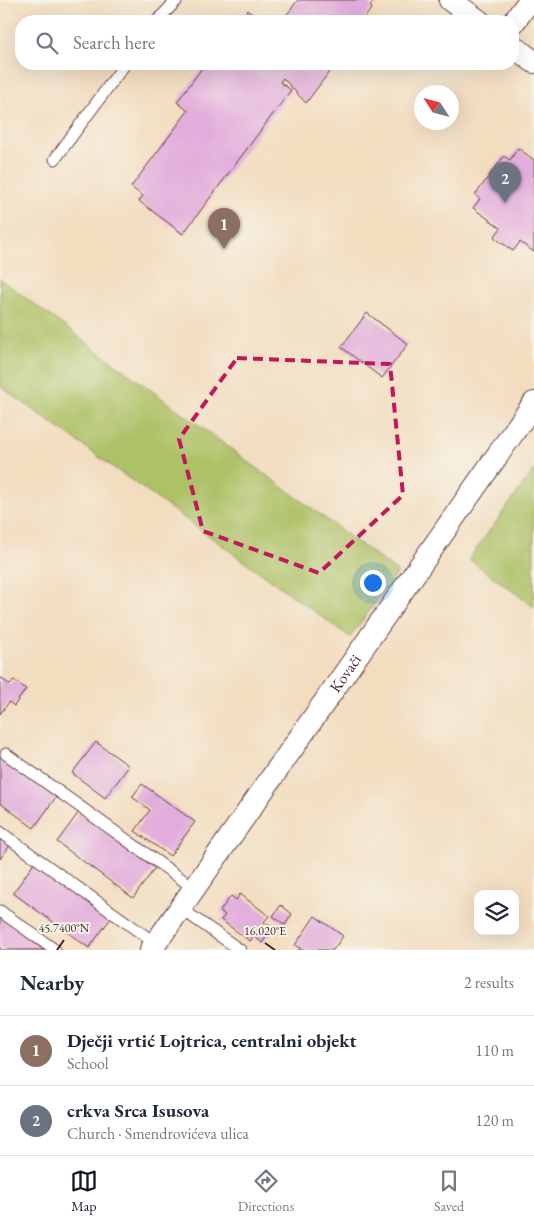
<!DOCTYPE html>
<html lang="en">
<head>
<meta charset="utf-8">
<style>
  :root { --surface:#fff; --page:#f2f2f3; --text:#1f2937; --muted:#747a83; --line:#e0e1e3; --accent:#111827 }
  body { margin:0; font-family:"EB Garamond",serif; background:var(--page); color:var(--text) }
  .controls { position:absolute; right:15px; bottom:15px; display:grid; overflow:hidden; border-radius:10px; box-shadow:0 5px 20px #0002 }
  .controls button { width:45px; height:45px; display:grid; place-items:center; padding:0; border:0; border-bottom:1px solid var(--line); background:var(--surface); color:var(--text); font:25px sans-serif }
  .compass { position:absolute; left:414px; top:85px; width:45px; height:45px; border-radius:50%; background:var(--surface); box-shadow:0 5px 20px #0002; rotate:306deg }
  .you { position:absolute; left:372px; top:582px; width:18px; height:18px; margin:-12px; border:4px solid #fff; border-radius:50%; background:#1a73e8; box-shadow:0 0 0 8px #1a73e833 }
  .badge { display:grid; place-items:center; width:32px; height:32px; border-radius:50%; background:var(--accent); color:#fff; font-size:16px; font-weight:700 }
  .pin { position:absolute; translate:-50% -41px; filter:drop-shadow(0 1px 2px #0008) }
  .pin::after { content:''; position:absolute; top:26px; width:18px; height:15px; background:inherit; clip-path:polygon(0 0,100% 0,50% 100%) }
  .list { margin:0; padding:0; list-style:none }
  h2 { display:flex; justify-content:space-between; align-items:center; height:65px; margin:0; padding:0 20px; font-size:21px }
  h2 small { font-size:16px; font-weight:400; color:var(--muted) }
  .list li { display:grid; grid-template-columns:32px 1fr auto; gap:15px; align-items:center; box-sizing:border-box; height:70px; padding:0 20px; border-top:1px solid var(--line) }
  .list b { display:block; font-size:19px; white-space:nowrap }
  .list p { margin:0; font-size:16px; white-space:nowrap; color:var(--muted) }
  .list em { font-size:16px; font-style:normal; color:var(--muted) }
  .icon { flex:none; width:28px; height:28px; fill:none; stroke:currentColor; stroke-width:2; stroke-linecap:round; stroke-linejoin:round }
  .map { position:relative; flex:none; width:534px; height:950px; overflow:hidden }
  .search { position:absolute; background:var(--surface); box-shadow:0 5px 20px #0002; left:15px; right:15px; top:15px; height:55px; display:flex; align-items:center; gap:12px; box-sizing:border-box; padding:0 18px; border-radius:20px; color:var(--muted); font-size:19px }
  .sheet { height:205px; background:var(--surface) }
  nav { display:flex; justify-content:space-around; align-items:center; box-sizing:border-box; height:70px; border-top:1px solid var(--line); background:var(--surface); font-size:14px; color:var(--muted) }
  nav a { display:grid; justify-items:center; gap:2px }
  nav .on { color:var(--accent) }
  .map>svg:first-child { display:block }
  .green { fill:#adc166; stroke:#7c7048 }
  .building { fill:#e2addb }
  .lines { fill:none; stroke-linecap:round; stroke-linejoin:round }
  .service-casing { stroke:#633c41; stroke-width:13 }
  .minor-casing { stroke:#633c41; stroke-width:24 }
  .service { stroke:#fff; stroke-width:11 }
  .minor { stroke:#fff; stroke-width:22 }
  .marked { fill:none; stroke:#c2185b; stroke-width:4; stroke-dasharray:10 6; stroke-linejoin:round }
  .ticks { fill:none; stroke:#4a1f2b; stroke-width:2 }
  .labels { text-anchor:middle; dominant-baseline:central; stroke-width:4; stroke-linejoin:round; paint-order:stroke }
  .street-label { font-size:16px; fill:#4a1f2b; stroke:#f7f3e8 }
  .ticks-label { font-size:12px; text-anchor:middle; fill:#4a1f2b; stroke:#f7f3e8; stroke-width:4; stroke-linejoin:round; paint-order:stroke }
</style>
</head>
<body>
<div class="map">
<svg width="534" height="950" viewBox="0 0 534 950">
  <rect width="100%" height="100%" fill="#f7f3e8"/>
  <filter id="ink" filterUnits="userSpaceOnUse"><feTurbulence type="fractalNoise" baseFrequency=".02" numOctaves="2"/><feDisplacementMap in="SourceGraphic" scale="10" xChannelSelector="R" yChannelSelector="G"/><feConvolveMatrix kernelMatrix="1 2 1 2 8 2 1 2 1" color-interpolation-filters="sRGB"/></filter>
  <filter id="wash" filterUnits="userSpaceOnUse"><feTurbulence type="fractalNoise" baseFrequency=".0096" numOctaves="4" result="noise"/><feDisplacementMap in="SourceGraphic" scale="20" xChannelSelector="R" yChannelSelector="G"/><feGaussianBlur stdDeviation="1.12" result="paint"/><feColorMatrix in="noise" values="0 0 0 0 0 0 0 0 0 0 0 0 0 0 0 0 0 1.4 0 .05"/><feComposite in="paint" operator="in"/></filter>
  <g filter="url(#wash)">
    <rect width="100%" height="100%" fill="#f2ddbf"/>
    <g class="green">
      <polygon points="0,279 398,572 350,637 0,386"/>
      <polygon points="534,470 534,607 469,559"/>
    </g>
    <g id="blocks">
      <g class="building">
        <polygon points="298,0 375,0 370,6 372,8 362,21 282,21"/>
        <polygon points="248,10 258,21 240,21"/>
        <polygon points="205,64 335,64 306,103 283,78 280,82 291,90 183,234 139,201 143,196 131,187 188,111 177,102"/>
        <polygon points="518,148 534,160 534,252 520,242 513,251 494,237 501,228 473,208 480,199 475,195 504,156 510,160"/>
        <polygon points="367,313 408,344 382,378 341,347"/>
        <polygon points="0,677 10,685 14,680 26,689 14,706 9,702 0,714"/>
        <polygon points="96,742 129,766 105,798 72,773"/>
        <polygon points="0,756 56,797 34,828 0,803"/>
        <polygon points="142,784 195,822 170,856 135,831 150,810 132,797"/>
        <polygon points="79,812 155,868 133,898 57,842"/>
        <polygon points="0,835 11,844 0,859"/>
        <polygon points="35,862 111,918 89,948 13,893"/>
        <polygon points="240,894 269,916 264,922 273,928 262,943 254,936 250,941 221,920 225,915 220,911 231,896 236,900"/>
        <polygon points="281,905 292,914 285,925 273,916"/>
        <polygon points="315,916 343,936 333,950 299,950 300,948 295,945"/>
        <polygon points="0,917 44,950 0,950"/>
      </g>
    </g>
  </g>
  <g filter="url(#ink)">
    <use href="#blocks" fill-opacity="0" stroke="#633c41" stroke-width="1"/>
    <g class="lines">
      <g class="service-casing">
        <g id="service">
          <polyline points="157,21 177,0"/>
          <polyline points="55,159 125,64"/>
          <polyline points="6,754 194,888"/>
          <polyline points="0,832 155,943"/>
          <polyline points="180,908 240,950"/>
          <polyline points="0,911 55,950"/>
        </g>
      </g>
      <g class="minor-casing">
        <g id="minor">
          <polyline points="450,0 479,21"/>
          <polyline points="513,23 530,0"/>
          <polyline points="513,46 534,62"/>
          <path id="s1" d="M151,950L534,403"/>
        </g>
      </g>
      <use href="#service" class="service"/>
      <use href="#minor" class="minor"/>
    </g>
  </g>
  <path class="marked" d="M237,358L390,364L403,495L319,573L203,531L179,439Z"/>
  <path class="ticks" d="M265,943L275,950M57,950L64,940"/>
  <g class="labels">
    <g class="street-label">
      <text stroke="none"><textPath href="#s1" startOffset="338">Kovači</textPath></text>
    </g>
  </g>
  <g class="ticks-label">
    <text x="64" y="932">45.7400°N</text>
    <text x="265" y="935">16.020°E</text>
  </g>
</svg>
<div class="controls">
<button><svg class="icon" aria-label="layers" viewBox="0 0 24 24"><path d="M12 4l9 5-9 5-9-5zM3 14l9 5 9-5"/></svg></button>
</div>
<svg class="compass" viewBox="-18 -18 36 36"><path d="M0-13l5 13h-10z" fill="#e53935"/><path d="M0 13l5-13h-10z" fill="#747a83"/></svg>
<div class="you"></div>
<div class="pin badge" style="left:224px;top:249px;background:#8d6e63">1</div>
<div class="pin badge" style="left:505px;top:203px;background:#6b7280">2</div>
<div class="search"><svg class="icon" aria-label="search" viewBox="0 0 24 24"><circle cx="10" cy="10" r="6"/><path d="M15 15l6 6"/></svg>Search here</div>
</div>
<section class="sheet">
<h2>Nearby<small>2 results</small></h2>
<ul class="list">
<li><span class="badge" style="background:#8d6e63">1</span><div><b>Dječji vrtić Lojtrica, centralni objekt</b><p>School</p></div><em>110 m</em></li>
<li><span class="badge" style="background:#6b7280">2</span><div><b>crkva Srca Isusova</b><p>Church · Smendrovićeva ulica</p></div><em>120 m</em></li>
</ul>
</section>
<nav>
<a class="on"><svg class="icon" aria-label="map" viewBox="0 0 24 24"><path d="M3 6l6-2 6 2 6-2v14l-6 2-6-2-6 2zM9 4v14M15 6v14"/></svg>Map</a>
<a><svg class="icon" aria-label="directions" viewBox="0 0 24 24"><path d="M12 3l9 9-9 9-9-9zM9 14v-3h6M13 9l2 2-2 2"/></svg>Directions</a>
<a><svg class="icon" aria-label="saved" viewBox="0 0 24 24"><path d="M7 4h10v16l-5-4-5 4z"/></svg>Saved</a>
</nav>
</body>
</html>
